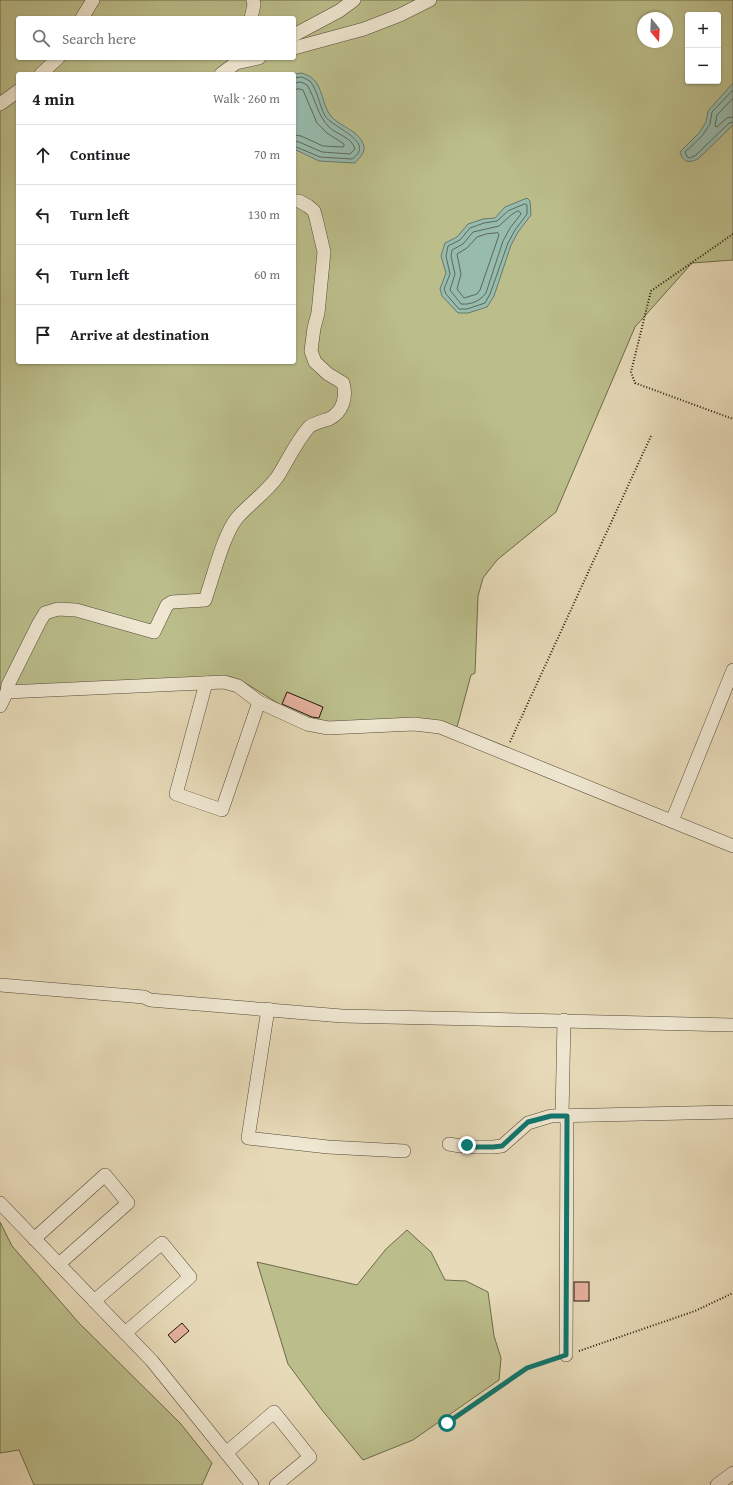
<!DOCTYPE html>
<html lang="en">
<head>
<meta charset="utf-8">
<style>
  :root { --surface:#fff; --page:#f6f6f6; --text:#202124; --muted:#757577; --line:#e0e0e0 }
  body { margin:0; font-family:"Gentium Book Plus",serif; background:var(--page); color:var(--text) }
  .controls { position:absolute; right:12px; top:12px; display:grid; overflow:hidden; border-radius:4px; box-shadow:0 1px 3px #0004 }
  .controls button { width:36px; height:36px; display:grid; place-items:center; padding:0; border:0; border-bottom:1px solid var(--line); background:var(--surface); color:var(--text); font:20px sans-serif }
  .compass { position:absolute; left:637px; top:12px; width:36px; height:36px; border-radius:50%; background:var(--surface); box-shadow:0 1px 3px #0004; rotate:162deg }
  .stop { position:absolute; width:12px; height:12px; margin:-9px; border:3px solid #0f766e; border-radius:50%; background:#fff }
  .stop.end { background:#0f766e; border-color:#fff; box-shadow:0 1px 4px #0008 }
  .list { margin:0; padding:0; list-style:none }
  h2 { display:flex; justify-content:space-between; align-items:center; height:52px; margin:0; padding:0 16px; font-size:17px }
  h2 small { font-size:13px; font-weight:400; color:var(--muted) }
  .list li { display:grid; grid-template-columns:26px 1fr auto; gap:12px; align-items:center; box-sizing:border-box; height:60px; padding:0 16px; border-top:1px solid var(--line) }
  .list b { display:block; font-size:15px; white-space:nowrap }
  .list em { font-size:13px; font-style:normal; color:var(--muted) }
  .icon { flex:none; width:22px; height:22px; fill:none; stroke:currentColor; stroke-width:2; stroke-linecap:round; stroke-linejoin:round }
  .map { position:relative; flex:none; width:733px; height:1485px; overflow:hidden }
  .search { position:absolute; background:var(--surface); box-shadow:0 1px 3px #0004; left:16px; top:16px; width:280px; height:44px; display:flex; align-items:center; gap:10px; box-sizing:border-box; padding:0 14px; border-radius:4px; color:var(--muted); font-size:15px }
  .panel { position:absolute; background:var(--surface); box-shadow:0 1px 3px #0004; left:16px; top:72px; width:280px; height:292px; border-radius:4px }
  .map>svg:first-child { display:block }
  .green { fill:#bbbe8b; stroke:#6e6a4c; fill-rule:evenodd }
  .water { fill:#97bbad; stroke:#68796d }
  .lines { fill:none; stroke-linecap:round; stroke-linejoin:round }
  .shore { stroke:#5c695c; stroke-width:1 }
  .building { fill:#e5b19e; stroke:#22170c }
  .minor-casing { stroke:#534837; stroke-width:14 }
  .path { stroke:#22170c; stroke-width:2; stroke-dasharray:1 2; stroke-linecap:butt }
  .minor { stroke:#efe7d1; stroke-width:13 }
  .route { stroke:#0f766e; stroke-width:5 }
</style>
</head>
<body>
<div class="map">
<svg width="733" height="1485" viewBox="0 0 733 1485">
  <rect width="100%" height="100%" fill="#e7dab8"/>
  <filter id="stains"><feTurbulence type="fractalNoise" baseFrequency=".005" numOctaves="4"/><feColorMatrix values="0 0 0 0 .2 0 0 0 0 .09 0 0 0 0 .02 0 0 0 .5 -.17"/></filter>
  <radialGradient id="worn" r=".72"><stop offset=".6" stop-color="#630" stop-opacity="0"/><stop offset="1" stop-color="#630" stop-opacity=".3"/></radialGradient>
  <g class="green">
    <path d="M0,0H733V260L692,263L635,327L556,512L497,560L483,578L478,596L475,673L471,675L457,727L352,729L302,718L242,681L231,677L17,687L0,692ZM688,15H718V81H688ZM18,18H294V58H18ZM643,18H667V42H643ZM18,74H294V362H18Z"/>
    <polygon points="0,1222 12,1246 79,1323 180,1423 212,1463 202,1485 34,1485 19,1450 0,1453"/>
    <polygon points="407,1230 431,1252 445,1280 466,1281 488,1292 494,1336 501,1358 499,1380 413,1440 363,1460 322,1410 288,1364 257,1262 357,1285 386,1249"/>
  </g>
  <g class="water">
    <path d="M302,73C306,75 311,76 313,79C323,88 322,105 331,116C340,127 361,131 364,147C365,153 359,158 355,163L319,161L294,149V74Z"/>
    <path d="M733,83V125L698,159C689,163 683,163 680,152L699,133L706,122L708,111Z"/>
    <polygon points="527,198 530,201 531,215 518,232 511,245 494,296 487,307 468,313 458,313 442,296 440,289 446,273 441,256 445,243 457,237 468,224 483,219 495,218 505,207"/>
  </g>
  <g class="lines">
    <g class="shore">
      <path d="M294,78L302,77L310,81C318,91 319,105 325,116C333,128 377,142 352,159L320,157L294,146"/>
      <path d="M294,83L301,82L307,85C316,99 317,115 329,127C337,135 352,137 355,149L350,154L322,152L299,142L294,141"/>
      <polyline points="294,89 300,89 303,90 317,123 327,133 344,144 344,146 343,147 323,146 301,136 294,135"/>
      <polyline points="733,90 712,112 710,124 702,136 685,152 687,157 690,158 696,155 729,123 733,122"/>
      <polyline points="733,98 717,115 715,126 717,127 727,118 733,117"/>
      <polygon points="525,204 527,205 527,214 515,230 508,243 490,294 485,303 467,309 459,309 446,294 444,289 450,274 446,256 448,246 460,240 470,228 484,223 497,221 508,211"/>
      <path d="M518,211L520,212L521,214L510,228L503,241L486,293C480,301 471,305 461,304L450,290L455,274L451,256L452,250L463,244L473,232L499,226L511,215Z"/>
      <polygon points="498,233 499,235 480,290 477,294 464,298 457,289 461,274 457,254 467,248 477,237 486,234"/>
    </g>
  </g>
  <g class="building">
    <polygon points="287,692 323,707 319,718 312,717 282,704"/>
    <rect x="574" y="1282" width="15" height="19"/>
    <polygon points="182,1323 189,1331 175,1343 168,1335"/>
  </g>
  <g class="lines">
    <g class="minor-casing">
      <g id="minor">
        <polyline points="82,18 93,0"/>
        <polyline points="251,18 254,5 253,0"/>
        <polyline points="294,35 339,11 354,0"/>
        <polyline points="294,48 364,29 400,15 430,0"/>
        <polyline points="41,74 58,58"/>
        <polyline points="221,74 236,63 259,58"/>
        <polyline points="0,104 18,91"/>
        <polyline points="206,683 176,794 222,810 259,702"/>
        <path d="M7,692L8,685L39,623L45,613L58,609L76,610L154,632L167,605L172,602L205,600C213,578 223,535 237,518C250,503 267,492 278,476C288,460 296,442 309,427C314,423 323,421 329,419C343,412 347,397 343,383L328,374L315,362L311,351L314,328L318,313L324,252L316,218L314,211L308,206L299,201H294"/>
        <polyline points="0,706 7,692 224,682 238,686 259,702 307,724 328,728 414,724 440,727 733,846"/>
        <polyline points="672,821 733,670"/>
        <polyline points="0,985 144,997 150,1000 342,1016 733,1025"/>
        <polyline points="268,1009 248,1138 328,1147 404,1151"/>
        <polyline points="562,1116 564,1020"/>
        <polyline points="449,1144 460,1146 467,1145 468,1147 493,1147 502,1146 528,1123 551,1116 733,1112"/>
        <polyline points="0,1203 152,1361 252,1485"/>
        <polyline points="34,1239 105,1175 128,1203 59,1264"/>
        <polyline points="94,1301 162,1243 190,1277 125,1333"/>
        <polyline points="566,1355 567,1116"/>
        <polyline points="226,1453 274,1412 310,1457 276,1485"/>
        <polyline points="717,1485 733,1473"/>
      </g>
    </g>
    <g class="path">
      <polyline points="733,234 651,291 631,372 635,383 733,419"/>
      <polyline points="510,742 651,436"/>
      <polyline points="579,1351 695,1311 733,1293"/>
      <polyline points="447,1423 527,1368 556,1358"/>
    </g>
    <use href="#minor" class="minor"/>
  </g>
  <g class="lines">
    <polyline class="route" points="447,1423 527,1368 566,1355 567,1116 551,1116 528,1122 502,1146 493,1147 468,1147 467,1145"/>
  </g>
  <rect width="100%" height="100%" filter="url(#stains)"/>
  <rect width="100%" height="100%" fill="url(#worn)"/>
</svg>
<div class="controls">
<button>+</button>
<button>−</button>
</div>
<svg class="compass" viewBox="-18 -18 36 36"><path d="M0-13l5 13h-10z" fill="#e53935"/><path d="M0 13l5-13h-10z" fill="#757577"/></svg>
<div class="stop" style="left:447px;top:1423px"></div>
<div class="stop end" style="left:467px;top:1145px"></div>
<div class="search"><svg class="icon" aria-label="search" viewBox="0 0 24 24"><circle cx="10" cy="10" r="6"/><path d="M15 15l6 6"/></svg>Search here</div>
<section class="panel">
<h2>4 min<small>Walk · 260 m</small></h2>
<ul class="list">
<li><svg class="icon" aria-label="ahead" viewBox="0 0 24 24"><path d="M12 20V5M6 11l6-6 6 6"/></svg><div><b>Continue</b></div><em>70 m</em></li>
<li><svg class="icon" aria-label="left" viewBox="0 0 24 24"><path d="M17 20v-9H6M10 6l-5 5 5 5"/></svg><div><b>Turn left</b></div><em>130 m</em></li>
<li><svg class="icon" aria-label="left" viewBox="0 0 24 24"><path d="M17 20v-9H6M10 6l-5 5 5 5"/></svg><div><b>Turn left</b></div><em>60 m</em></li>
<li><svg class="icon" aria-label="arrive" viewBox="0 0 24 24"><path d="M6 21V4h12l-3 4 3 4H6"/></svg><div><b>Arrive at destination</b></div></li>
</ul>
</section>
</div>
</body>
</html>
